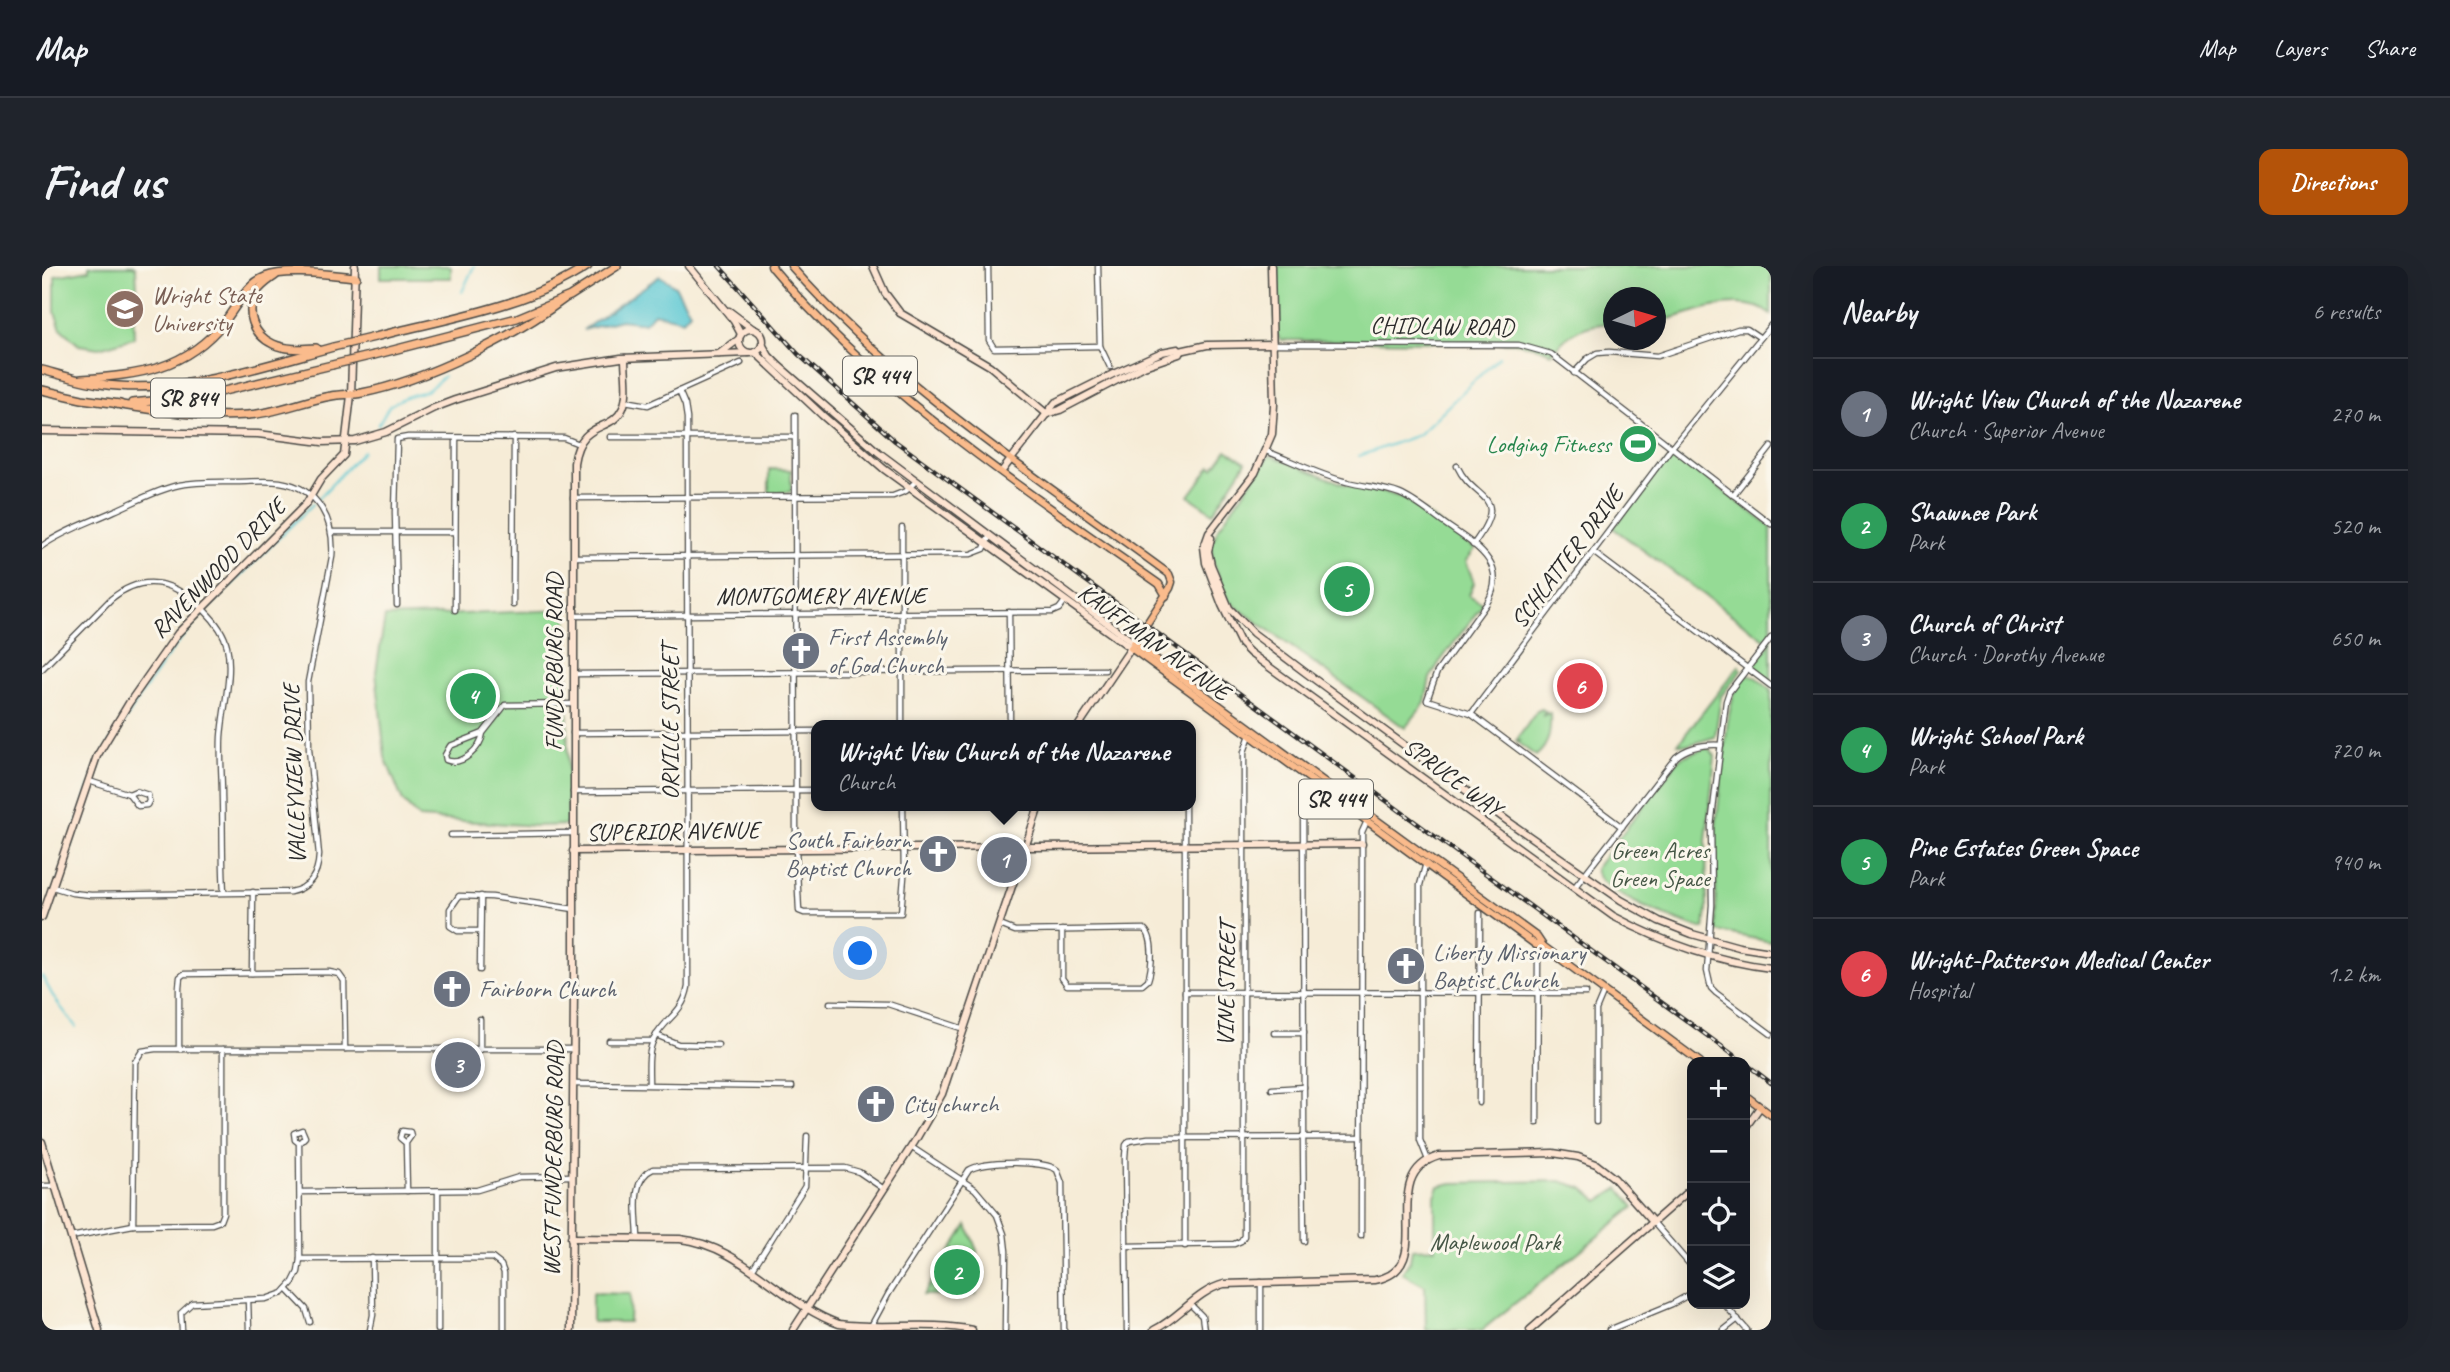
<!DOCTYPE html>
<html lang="en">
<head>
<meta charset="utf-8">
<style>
  :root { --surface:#171b24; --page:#20242c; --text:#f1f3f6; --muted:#9ea1a6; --line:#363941; --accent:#b45309 }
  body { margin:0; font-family:Caveat,sans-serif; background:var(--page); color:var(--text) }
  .controls { position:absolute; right:21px; bottom:21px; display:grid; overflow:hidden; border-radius:14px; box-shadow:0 7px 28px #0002 }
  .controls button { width:63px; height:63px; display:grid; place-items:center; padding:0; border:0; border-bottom:2px solid var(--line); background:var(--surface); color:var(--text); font:35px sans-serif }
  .compass { position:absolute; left:1561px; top:21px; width:63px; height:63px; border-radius:50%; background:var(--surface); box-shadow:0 7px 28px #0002; rotate:85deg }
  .you { position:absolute; left:819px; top:688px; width:24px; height:24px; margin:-18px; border:5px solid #fff; border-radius:50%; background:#1a73e8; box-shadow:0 0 0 10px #1a73e833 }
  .badge { display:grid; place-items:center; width:46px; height:46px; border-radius:50%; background:var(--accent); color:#fff; font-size:23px; font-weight:700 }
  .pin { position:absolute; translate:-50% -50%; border:4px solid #fff; box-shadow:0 2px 7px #0006 }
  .popup { position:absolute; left:769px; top:454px; width:385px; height:91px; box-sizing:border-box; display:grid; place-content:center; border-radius:14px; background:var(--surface); filter:drop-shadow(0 2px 5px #0005); font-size:23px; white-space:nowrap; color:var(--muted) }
  .popup b { font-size:26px; color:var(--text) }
  .popup::after { content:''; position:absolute; left:50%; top:100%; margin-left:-14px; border:14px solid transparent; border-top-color:var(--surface) }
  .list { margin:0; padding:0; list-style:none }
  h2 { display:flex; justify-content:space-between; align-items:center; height:91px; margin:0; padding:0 28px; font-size:30px }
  h2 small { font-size:23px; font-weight:400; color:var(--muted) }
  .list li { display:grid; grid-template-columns:46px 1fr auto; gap:21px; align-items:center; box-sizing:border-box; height:112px; padding:0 28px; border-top:2px solid var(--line) }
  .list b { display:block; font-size:26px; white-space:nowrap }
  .list p { margin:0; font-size:23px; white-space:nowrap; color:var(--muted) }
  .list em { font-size:23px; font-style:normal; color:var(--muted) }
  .icon { flex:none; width:38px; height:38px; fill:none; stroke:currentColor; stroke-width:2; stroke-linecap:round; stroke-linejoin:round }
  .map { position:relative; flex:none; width:1729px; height:1064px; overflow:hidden; border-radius:14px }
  header { display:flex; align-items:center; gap:42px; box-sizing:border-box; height:98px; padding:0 35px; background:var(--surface); border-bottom:2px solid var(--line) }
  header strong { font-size:33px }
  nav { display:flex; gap:38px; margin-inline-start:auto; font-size:24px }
  .intro { display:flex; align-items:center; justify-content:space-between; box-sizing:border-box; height:168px; padding:0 42px }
  h1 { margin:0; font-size:49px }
  .button { padding:18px 32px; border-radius:14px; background:var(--accent); color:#fff; font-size:24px; font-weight:700 }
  main { display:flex; gap:42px; padding:0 42px }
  aside { flex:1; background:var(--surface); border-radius:14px; box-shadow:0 7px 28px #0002 }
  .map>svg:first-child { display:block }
  .green { fill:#95db95; stroke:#608360; stroke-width:2 }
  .water { fill:#5cc8d3; stroke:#447a7f; stroke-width:2 }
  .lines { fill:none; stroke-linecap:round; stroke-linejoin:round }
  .stream { stroke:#5cc8d3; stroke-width:2 }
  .street-casing { stroke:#494845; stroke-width:7 }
  .secondary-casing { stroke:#494845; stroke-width:9 }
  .primary-casing { stroke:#494845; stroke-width:9 }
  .highway-casing { stroke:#494845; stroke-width:10 }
  .street { stroke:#fff; stroke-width:4.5 }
  .secondary { stroke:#fde4d1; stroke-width:6 }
  .primary { stroke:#fabb8c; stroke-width:6 }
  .highway { stroke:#fabb8c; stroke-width:7 }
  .rail-casing { stroke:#2b2b2b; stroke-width:4.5 }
  .rail { stroke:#fbf7ec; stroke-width:2; stroke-dasharray:5; stroke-linecap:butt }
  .highway-bridge-casing { stroke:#494845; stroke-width:10; stroke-linecap:butt }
  .highway-bridge { stroke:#fabb8c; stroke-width:7 }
  .labels { text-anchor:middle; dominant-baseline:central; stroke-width:6; stroke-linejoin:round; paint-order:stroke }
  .shield { fill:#fbf7ec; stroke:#696865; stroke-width:2 }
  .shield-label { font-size:23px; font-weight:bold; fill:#2b2b2b }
  .education-label { font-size:24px; fill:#785e54; stroke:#fbf7ec; text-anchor:start }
  .street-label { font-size:24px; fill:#2b2b2b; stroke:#fbf7ec }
  .leisure-label { font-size:24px; fill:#27864d; stroke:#fbf7ec; text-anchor:end }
  .worship-label { font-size:24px; fill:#5b616d; stroke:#fbf7ec; text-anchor:start }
  .park-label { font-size:24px; fill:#465746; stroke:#fbf7ec }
</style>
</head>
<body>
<header>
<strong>Map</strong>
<nav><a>Map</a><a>Layers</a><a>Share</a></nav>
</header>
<div class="intro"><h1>Find us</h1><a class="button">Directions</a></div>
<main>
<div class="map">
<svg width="1729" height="1064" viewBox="0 0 1729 1064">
  <rect width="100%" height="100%" fill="#fbf7ec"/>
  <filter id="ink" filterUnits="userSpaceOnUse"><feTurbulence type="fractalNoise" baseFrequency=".0143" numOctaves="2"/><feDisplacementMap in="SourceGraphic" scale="14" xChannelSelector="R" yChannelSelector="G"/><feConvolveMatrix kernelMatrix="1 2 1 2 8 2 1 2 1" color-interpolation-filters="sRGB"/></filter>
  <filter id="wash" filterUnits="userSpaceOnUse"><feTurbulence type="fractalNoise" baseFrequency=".00686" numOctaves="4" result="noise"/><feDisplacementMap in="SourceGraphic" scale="28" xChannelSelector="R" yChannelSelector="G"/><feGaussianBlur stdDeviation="1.57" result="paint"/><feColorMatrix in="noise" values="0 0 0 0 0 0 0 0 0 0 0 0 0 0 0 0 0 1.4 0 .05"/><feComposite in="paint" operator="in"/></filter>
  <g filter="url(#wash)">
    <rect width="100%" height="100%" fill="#f6ecd7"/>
    <g class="green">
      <polygon points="47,0 91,0 94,2 96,42 91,43 92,72 57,82 37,79 19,63 13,46 13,10 47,4"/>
      <rect x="339" y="0" width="70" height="12"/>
      <path d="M1232,0H1729V49C1699,24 1649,48 1614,57V32H1572L1571,57C1543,58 1528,65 1510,87L1492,80L1474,77L1239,74L1234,68Z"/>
      <polygon points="1185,184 1204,196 1171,247 1147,230 1169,200 1172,202"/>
      <polygon points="1230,190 1304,219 1333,223 1363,233 1433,283 1424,295 1432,317 1427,329 1441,338 1397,397 1388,412 1383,437 1363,462 1186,335 1170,293 1170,276 1176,263 1226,191"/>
      <polygon points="1632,191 1650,201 1729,261 1729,416 1712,400 1728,377 1571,262 1615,205"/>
      <polygon points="727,203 749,204 749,226 727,227"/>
      <polygon points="525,344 526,559 494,560 377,552 361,536 343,491 334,406 343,351"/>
      <polygon points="1697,400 1700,404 1679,430 1673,471 1646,479 1636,478"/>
      <polygon points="1705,409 1712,410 1729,424 1729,676 1674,665 1674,560 1686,453 1692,427"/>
      <path d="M1500,443L1504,446L1500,450L1508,447C1509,465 1508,478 1494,490L1476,477L1478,475H1474L1495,445Z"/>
      <path d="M1662,483H1668L1673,490L1664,575L1665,646L1662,663C1639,657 1556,627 1553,603L1639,491Z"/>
      <polygon points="1518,915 1541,922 1557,935 1577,922 1592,941 1440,1064 1384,1064 1383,1020 1360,1007 1368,995 1370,983 1393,982 1393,930 1397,920 1410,917"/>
      <polygon points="925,959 935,985 934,1028 881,1029"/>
      <polygon points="550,1027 588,1028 587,1056 550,1056"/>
    </g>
    <polygon class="water" points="618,10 633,20 648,46 641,54 612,47 603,57 579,54 541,64"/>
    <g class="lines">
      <g class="stream">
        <polyline points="420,26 432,0"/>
        <polyline points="336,159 347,140 361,132 386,124 402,110"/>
        <polyline points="1317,190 1376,169 1457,91"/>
        <polyline points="276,233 321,185"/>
        <polyline points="166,342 271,238"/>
        <path d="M51,512C59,489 72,470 86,450C109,413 131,379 161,347"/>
        <polyline points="16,619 48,519"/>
        <polyline points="0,661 13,625"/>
        <polyline points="0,710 12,732 34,761"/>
      </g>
    </g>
  </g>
  <g filter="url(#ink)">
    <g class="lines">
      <g class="street-casing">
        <g id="street">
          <polyline points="946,0 947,74 952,82 1058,80"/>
          <polyline points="1056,0 1058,80 1068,101"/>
          <polyline points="1230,78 1477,79 1509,88 1729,258"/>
          <polyline points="1532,107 1545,93 1555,87 1567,86 1615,90 1696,63 1705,63 1717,71"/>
          <polyline points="583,135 606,139 699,97"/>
          <polyline points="753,149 754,583 757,645 762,647 859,647 862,611 861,540"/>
          <polyline points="568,171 752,171"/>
          <path d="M1224,185C1250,195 1277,209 1305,216C1323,221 1341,221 1358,228C1374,235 1389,248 1403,258C1431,278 1469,297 1445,337L1395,406L1385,434L1429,448L1580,561"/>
          <path d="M1415,200C1432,237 1470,226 1431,279"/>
          <polyline points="1691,229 1729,181"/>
          <polyline points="531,232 851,230 864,225 873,216"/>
          <polyline points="860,262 860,459"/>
          <polyline points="290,266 412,266"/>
          <path d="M0,280C21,265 48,256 72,245C93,236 114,224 137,219C156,215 176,216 195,216C209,216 224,214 238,216C277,222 293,256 290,291L266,416L267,483L277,589C276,609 268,622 248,626L49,629L30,627L11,621"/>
          <polyline points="1551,286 1729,420"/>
          <polyline points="532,291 929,288 942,283 948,269"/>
          <polyline points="355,339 353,246 355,173 366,171 522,172 537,178"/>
          <polyline points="471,339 472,171"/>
          <polyline points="413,344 414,172"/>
          <polyline points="967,346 968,459"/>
          <polyline points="532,350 1010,346 1017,343 1023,335"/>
          <polyline points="1729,372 1687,426 1684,435 1669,560 1670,639 1665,705 1669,722 1674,727 1729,768"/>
          <path d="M0,403L69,333C103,305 134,316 163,345C173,355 182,366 185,380C191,409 181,442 179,471C178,491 180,510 180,530C181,562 180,594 182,626"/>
          <polyline points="532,408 1063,404"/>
          <polyline points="1429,448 1630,181 1729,59"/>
          <path d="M441,467C439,482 420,501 404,494L403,489L408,480L441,467L463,439L531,438"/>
          <polyline points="531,467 775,465"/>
          <polyline points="47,515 87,528"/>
          <polyline points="1261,521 1262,871"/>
          <polygon points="94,525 106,529 107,535 105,539 96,540 87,528"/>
          <polyline points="531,526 775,524"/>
          <polyline points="409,569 531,567"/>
          <polyline points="1384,597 1378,619 1378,874 1386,894"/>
          <path d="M1532,622L1634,491C1646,481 1663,478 1679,479"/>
          <path d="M958,659L973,665L1102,663C1113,671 1110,702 1106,714L1100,719H1025L1020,712V664"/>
          <polyline points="438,665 416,665 408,660 408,643 417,630 450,631 532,643"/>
          <polyline points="438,704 439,630"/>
          <polyline points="210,707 211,626"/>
          <polyline points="1143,726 1544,727"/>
          <polyline points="788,737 846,738 922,763"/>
          <polyline points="1232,767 1262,767"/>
          <polyline points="614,769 636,778 676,779"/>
          <polyline points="567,775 611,775"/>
          <polyline points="137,783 137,721 138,711 142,708 287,706 297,708 302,715 303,783"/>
          <polyline points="438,784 438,753"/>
          <polyline points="531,818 750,821"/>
          <path d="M607,818C607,803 605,787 612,773C623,752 641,748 646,721L645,152L643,139L637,125"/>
          <polyline points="1230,823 1262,821"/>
          <polyline points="1437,837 1438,647"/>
          <polyline points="1554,856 1554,744 1562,725"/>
          <polyline points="1495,857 1496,691 1501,681"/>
          <polyline points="1261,871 1262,975"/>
          <polyline points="364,877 358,872 360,865 368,866 369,870 364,877 365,925"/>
          <polyline points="869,881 933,923 955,949 962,968 964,985 963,1064"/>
          <polyline points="0,920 13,920"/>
          <polyline points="258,926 435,924 477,911 530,910"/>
          <polyline points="1611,956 1650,1001"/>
          <polyline points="91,959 93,796 100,785 113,783 532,783"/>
          <polyline points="1319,970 1320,578 1320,566 1325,555"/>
          <polyline points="29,971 91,959 170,958 178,955 181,947 181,783"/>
          <path d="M596,973C596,951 587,913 611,903L803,902L817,906L842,923"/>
          <polyline points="1084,980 1192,978 1199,975 1202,970 1202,486 1208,469"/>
          <polyline points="1143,980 1143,540"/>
          <polyline points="258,993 450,992 459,999 462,1007 462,1064"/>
          <polyline points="710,1004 763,920 765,870"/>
          <polyline points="1219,1016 1219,1064"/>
          <polyline points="245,1023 264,1043 268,1056"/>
          <polyline points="206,1034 207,1064"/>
          <polyline points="1682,1038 1705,1064"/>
          <polyline points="1149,1039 1160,1050 1162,1064"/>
          <polyline points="140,1064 139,1047 150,1037 224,1033 241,1027 251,1016 256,1006 258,993 257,877 263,871 260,864 252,867 253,874 257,877"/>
          <polyline points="328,1064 331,1049 330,992"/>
          <polyline points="396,1064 396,925"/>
          <path d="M827,1064L847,1027L927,904C940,895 1002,894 1015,904L1020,917L1022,1064"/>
          <polyline points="1085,1064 1083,891 1084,879 1087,875 1106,872 1319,871"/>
          <polyline points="1567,1064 1630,1038 1650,1027"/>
          <polyline points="1682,1064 1696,1053"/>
        </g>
      </g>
      <g class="secondary-casing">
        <g id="secondary">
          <polyline points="647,0 692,55 699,68"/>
          <polyline points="831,0 843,27 858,47 948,100 1005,148"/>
          <path d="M1229,0L1232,139L1230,168L1213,207L1167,267L1162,281L1164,297L1180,339L1199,378L1208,387L1571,650C1622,677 1672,695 1729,702"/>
          <polyline points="687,45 711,63"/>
          <circle cx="709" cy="75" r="12"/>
          <polyline points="720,78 727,90 737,100 836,186 1092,377"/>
          <polyline points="713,86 780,149 842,203 1089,382 1037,459"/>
          <polyline points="677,88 697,73"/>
          <polyline points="1005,148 1018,144 1102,100 1137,88 1138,85"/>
          <polyline points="0,165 216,168 280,176 313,175 344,166 392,142 413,134 514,102 579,92 707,87"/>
          <polyline points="960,205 1013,137 1071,108 1120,86 1136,83 1138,85 1165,79 1230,78"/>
          <polyline points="1169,272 1166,285 1169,299 1187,342 1211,367 1264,407 1467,556 1579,634 1617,655 1650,668 1697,681 1729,686"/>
          <polyline points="531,585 1320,578"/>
          <polyline points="0,651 55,490 87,437 136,367 264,238 279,213 302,189 309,129 313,0"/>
          <polyline points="1703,862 1718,841"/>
          <polyline points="0,876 57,1064"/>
          <path d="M529,972L638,973C699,979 740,1038 797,1058C839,1064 887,1055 930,1064"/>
          <path d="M529,1064L532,723V197C539,152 569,168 581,142C587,127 583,108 583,92"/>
          <polyline points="751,1064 873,875 900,828 997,540"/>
          <path d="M1112,1064C1137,1052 1155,1025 1182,1018L1333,1014C1400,1002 1331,909 1397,890L1511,887L1536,891L1554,898L1572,912L1611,956"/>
          <polyline points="1488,1064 1650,922"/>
        </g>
      </g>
      <g class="primary-casing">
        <g id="primary">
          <path d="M729,0C835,127 983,224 1117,318L1124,330"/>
          <path d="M749,0C857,123 997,212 1127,308L1130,316L1128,322L1089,382L1494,679L1501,680"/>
          <polyline points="1092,377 1495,671 1501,680 1658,796"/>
          <polyline points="1703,829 1729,849"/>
        </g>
      </g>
      <g class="highway-casing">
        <g id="highway">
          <polyline points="730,0 730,1"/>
          <path d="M234,9C226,15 219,19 214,27C203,46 211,69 231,78C244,84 259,83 274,82"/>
          <path d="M333,71C406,52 482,42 546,0"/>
          <polyline points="332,89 475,52 528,30 575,0"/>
          <path d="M0,104C19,109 39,115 58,118C135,130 217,101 291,81"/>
          <path d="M39,113C97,109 144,104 183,55C194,41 206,17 223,11C245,2 289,9 314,11"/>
          <polyline points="0,124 40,133 78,138"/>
          <polyline points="90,137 161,130 290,99"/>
          <path d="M74,138C117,145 162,152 206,149C235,147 260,135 289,130C299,128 310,129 320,127C382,115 472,71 522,33"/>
        </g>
      </g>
      <use href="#street" class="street"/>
      <use href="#secondary" class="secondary"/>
      <use href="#primary" class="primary"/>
      <use href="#highway" class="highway"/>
      <g class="rail-casing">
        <g id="rail">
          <polyline points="677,0 756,88 853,175 1701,796"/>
          <polyline points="1703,797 1729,817"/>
        </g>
      </g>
      <use href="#rail" class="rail"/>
      <g class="highway-bridge-casing">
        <g id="highway-bridge">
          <polyline points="291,81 333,71"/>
          <polyline points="290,99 332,89"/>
        </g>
      </g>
      <use href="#highway-bridge" class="highway-bridge"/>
    </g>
  </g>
  <defs>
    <g id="university-disc" transform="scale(2.0125)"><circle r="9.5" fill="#8d6e63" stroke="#fbf7ec"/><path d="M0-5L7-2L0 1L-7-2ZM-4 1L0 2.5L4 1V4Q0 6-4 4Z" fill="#fff"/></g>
    <g id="stadium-disc" transform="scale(2.0125)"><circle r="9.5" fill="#2e9e5b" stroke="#fbf7ec"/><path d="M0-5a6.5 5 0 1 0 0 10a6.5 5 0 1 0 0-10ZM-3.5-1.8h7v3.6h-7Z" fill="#fff"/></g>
    <g id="church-disc" transform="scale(2.0125)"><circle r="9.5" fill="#6b7280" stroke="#fbf7ec"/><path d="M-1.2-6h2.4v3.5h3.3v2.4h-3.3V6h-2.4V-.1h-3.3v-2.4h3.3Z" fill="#fff"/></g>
  </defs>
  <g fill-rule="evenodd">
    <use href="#university-disc" x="83" y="43"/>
    <use href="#stadium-disc" x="1596" y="178"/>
    <use href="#church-disc" x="759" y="385"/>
    <use href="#church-disc" x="896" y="588"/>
    <use href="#church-disc" x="1364" y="700"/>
    <use href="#church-disc" x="410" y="723"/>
    <use href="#church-disc" x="834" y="838"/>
  </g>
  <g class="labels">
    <g class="shield">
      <rect x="801" y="90.5" width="74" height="39" rx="5"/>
      <rect x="109" y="112.5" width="74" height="39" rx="5"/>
      <rect x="1257" y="513.5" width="74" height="39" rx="5"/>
    </g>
    <g class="shield-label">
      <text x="838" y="110">SR 444</text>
      <text x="146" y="132">SR 844</text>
      <text x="1294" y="533">SR 444</text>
    </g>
    <g class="education-label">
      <text x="110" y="29">Wright State<tspan x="110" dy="28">University</tspan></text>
    </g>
    <g class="street-label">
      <text transform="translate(1400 60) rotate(1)">CHIDLAW ROAD</text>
      <text transform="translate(1525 291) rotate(-53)">SCHLATTER DRIVE</text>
      <text transform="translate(176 302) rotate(-46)">RAVENWOOD DRIVE</text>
      <text x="779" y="330">MONTGOMERY AVENUE</text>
      <text transform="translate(1112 376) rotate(36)">KAUFFMAN AVENUE</text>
      <text transform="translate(512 396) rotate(-90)">FUNDERBURG ROAD</text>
      <text transform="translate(628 456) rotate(-90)">ORVILLE STREET</text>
      <text transform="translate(252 508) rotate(-92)">VALLEYVIEW DRIVE</text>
      <text transform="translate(1411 511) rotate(36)">SPRUCE WAY</text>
      <text transform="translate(631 565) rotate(-1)">SUPERIOR AVENUE</text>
      <text transform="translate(1184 718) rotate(-89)">VINE STREET</text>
      <text transform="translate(511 893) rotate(-89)">WEST FUNDERBURG ROAD</text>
    </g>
    <g class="leisure-label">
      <text x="1569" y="178">Lodging Fitness</text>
    </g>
    <g class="worship-label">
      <text x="786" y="371">First Assembly<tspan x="786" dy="28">of God Church</tspan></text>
      <text x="869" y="574" text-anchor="end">South Fairborn<tspan x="869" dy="28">Baptist Church</tspan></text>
      <text x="1391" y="686">Liberty Missionary<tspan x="1391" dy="28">Baptist Church</tspan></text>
      <text x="437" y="723">Fairborn Church</text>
      <text x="861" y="838">City church</text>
    </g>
    <g class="park-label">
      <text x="1618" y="584">Green Acres<tspan x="1618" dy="28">Green Space</tspan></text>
      <text x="1453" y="976">Maplewood Park</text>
    </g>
  </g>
</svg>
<div class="controls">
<button>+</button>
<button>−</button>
<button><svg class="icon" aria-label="locate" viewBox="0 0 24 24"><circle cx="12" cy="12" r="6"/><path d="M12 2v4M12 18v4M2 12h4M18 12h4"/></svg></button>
<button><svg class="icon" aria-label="layers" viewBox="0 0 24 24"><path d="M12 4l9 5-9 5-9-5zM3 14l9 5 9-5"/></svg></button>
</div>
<svg class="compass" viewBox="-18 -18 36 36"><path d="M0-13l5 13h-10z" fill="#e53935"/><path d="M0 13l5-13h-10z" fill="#9ea1a6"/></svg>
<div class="you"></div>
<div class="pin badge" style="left:962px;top:594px;background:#6b7280">1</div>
<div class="popup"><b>Wright View Church of the Nazarene</b>Church</div>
<div class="pin badge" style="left:915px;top:1006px;background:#2e9e5b">2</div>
<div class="pin badge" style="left:416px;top:799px;background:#6b7280">3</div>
<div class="pin badge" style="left:431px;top:430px;background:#2e9e5b">4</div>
<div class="pin badge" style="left:1305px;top:323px;background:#2e9e5b">5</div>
<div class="pin badge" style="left:1538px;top:420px;background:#e0444e">6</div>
</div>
<aside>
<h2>Nearby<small>6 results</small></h2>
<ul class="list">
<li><span class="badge" style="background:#6b7280">1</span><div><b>Wright View Church of the Nazarene</b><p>Church · Superior Avenue</p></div><em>270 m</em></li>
<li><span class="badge" style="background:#2e9e5b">2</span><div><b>Shawnee Park</b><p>Park</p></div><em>520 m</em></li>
<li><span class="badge" style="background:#6b7280">3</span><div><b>Church of Christ</b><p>Church · Dorothy Avenue</p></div><em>650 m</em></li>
<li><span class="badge" style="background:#2e9e5b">4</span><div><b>Wright School Park</b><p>Park</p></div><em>720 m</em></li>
<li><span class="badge" style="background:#2e9e5b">5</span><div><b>Pine Estates Green Space</b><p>Park</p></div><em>940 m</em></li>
<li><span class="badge" style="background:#e0444e">6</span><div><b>Wright-Patterson Medical Center</b><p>Hospital</p></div><em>1.2 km</em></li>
</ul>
</aside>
</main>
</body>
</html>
